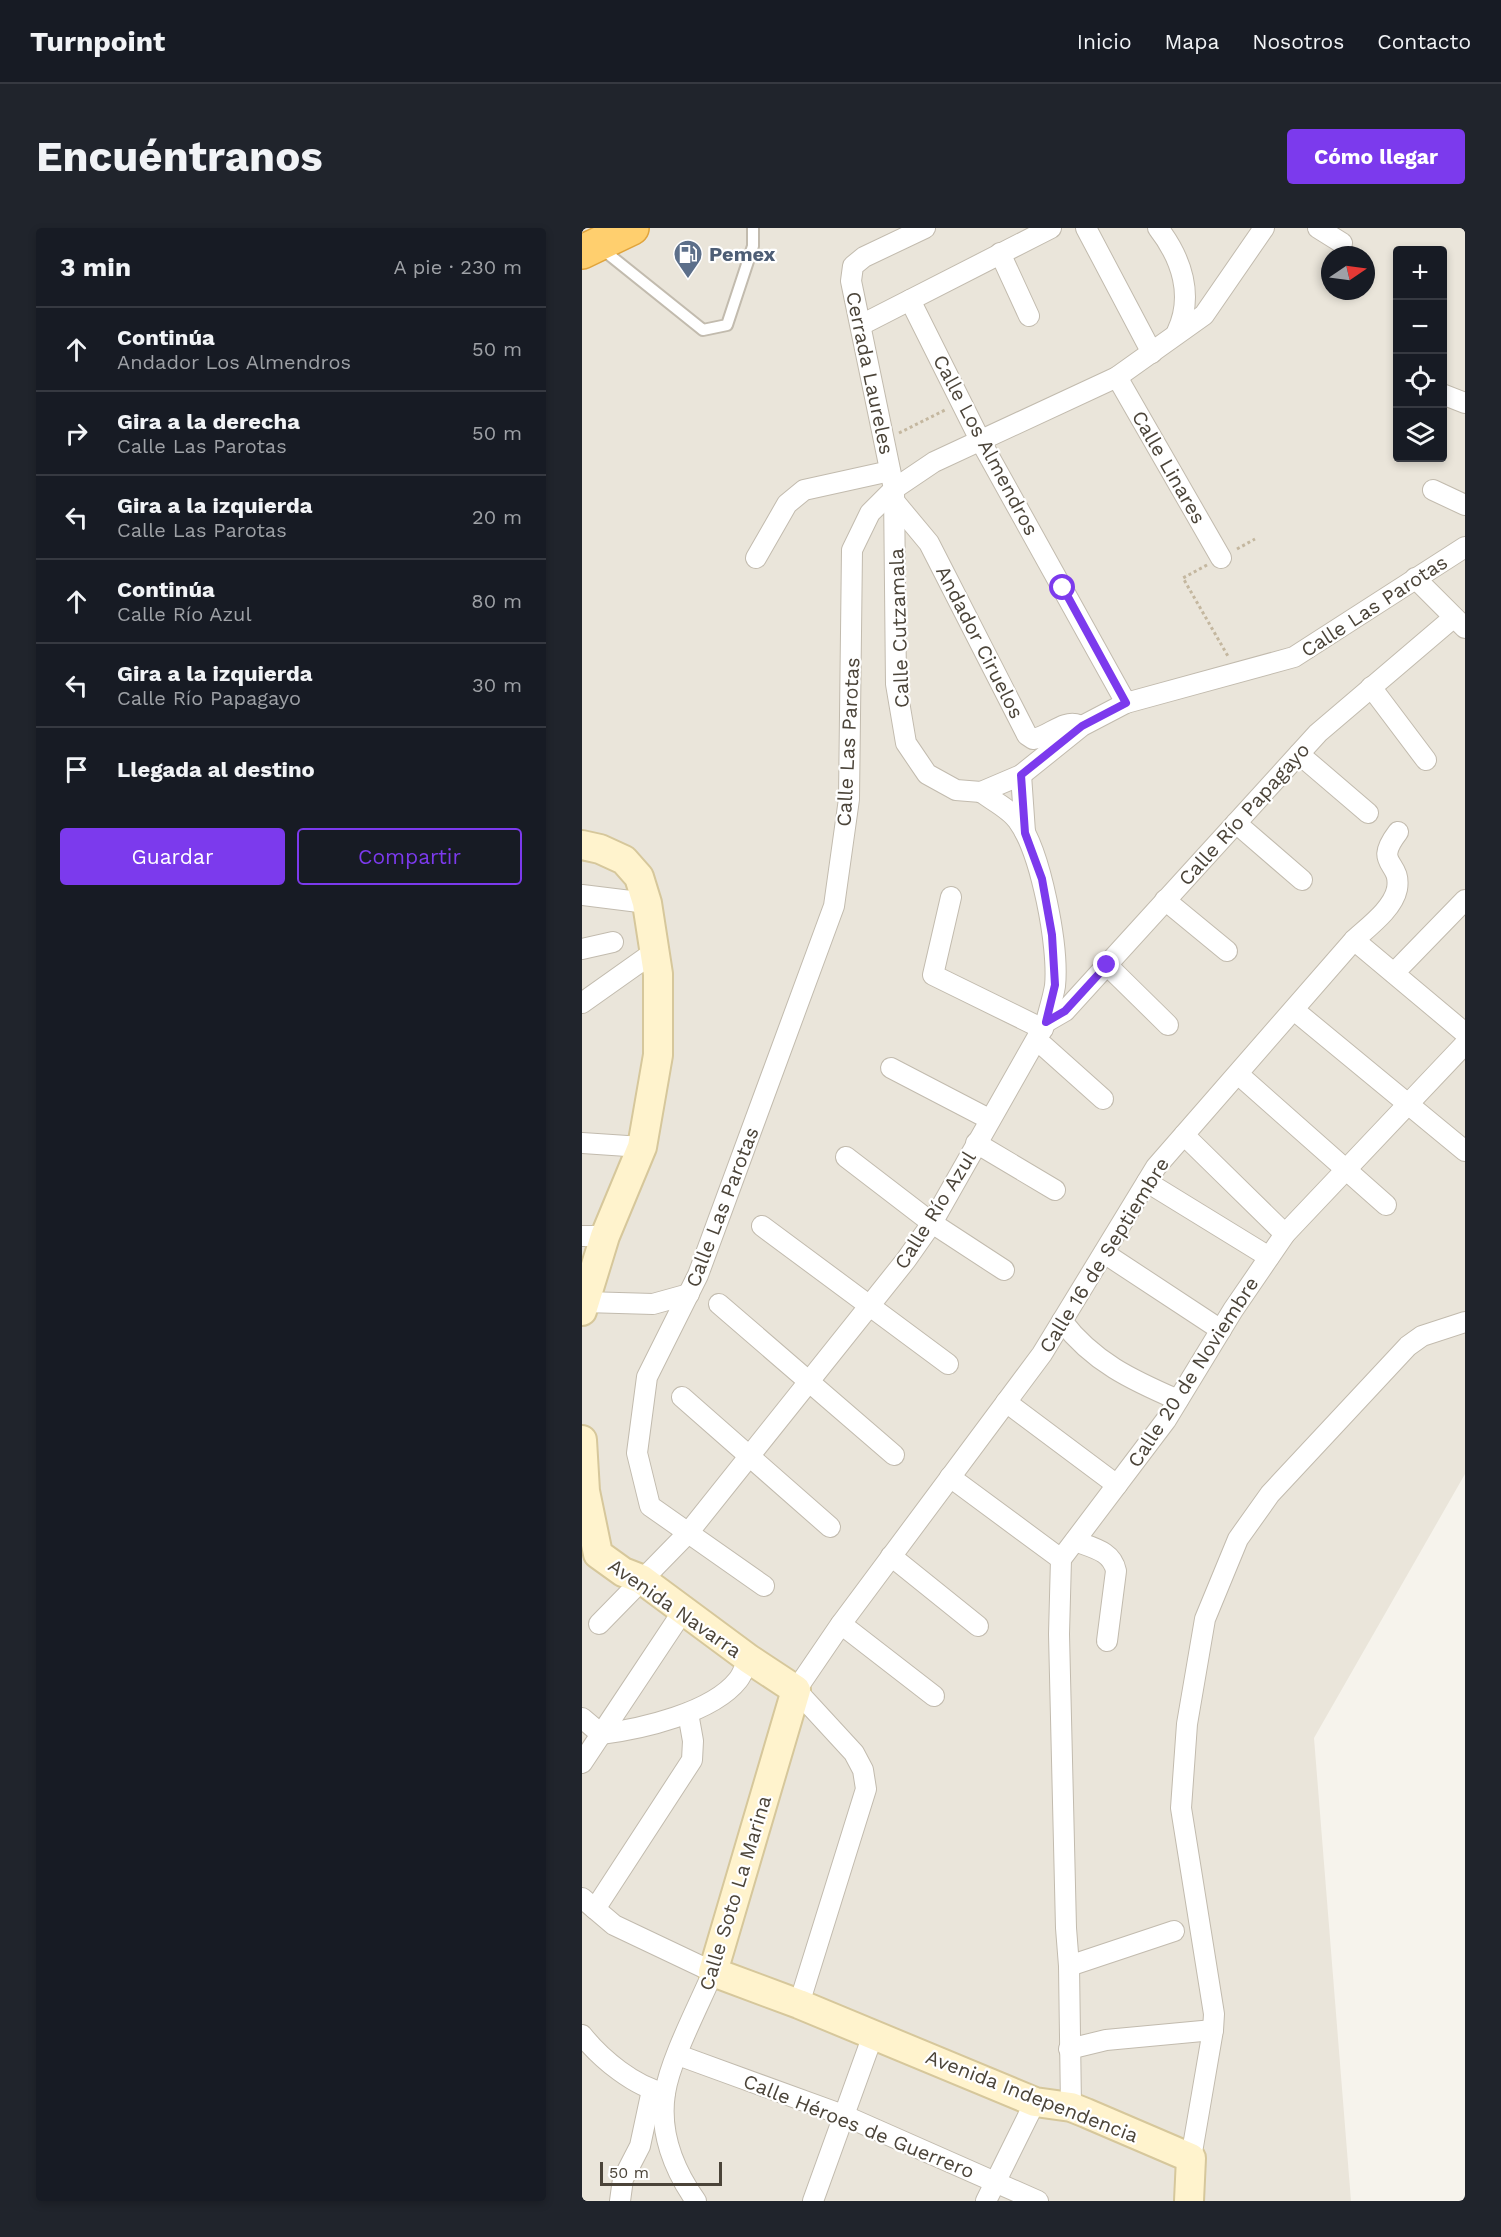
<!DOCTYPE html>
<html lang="es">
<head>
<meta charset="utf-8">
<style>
  :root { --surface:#171b24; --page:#20242c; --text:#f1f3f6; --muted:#9ea1a6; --line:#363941; --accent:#7c3aed }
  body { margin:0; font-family:"Work Sans",sans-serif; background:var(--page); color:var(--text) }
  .controls { position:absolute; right:18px; top:18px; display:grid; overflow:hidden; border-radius:6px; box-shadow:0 3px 9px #0003 }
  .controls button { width:54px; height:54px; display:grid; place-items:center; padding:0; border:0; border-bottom:2px solid var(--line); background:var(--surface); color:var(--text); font:30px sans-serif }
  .compass { position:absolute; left:739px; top:18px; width:54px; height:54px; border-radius:50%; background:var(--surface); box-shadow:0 3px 9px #0003; rotate:77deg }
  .scale { position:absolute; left:18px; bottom:15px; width:122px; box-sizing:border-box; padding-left:6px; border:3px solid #4b4439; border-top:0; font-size:16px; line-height:21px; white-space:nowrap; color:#4b4439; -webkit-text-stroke:4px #fff; paint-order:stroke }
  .stop { position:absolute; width:18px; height:18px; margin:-14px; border:4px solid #7c3aed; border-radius:50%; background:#fff }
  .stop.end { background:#7c3aed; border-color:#fff; box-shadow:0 2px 6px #0008 }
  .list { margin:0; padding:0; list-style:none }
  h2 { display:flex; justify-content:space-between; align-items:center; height:78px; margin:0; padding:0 24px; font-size:26px }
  h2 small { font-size:20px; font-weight:400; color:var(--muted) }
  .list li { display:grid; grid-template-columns:39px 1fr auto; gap:18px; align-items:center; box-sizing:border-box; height:84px; padding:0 24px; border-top:2px solid var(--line) }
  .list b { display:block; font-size:22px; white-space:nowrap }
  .list p { margin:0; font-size:20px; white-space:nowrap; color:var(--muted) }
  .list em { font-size:20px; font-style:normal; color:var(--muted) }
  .actions { display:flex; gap:12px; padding:18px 24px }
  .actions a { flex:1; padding:14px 0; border:2px solid var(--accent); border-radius:6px; text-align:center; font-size:21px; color:var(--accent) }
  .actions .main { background:var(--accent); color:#fff }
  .icon { flex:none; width:33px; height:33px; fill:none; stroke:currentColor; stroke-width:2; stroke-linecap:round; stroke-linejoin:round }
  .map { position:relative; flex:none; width:883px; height:1973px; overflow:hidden; border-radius:6px }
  header { display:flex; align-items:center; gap:36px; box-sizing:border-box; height:84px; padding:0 30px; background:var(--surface); border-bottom:2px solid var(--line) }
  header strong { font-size:28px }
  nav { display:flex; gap:33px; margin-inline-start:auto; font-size:21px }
  .intro { display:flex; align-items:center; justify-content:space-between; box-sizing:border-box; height:144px; padding:0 36px }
  h1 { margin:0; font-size:42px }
  .button { padding:15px 27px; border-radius:6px; background:var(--accent); color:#fff; font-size:21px; font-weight:700 }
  main { display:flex; gap:36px; padding:0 36px }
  aside { flex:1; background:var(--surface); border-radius:6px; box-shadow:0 3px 9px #0003 }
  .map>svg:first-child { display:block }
  .residential { fill:#eae5da; fill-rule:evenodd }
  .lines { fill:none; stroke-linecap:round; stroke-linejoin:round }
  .lane-casing { stroke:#c2bbae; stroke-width:14 }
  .street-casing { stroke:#c2bbae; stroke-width:22 }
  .secondary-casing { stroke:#d6c79b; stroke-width:32 }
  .highway-casing { stroke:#e0a43c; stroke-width:36 }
  .path { stroke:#c4b79f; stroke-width:3; stroke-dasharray:3 3; stroke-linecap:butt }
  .lane { stroke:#fff; stroke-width:10 }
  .street { stroke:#fff; stroke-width:20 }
  .secondary { stroke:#fff3cd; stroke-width:28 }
  .highway { stroke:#ffcf6e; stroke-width:33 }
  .route { stroke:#7c3aed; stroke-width:8 }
  .labels { text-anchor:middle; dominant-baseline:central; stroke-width:4.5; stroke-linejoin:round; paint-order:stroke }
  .service-label { font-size:20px; font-weight:bold; fill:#4e5e75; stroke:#fff; text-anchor:start }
  .street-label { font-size:20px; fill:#4b4439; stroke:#fff }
</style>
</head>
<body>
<header>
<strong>Turnpoint</strong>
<nav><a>Inicio</a><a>Mapa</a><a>Nosotros</a><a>Contacto</a></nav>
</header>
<div class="intro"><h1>Encuéntranos</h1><a class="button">Cómo llegar</a></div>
<main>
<aside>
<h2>3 min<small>A pie · 230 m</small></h2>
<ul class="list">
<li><svg class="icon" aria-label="ahead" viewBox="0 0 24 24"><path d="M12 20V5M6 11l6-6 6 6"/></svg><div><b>Continúa</b><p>Andador Los Almendros</p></div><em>50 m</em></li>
<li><svg class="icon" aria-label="right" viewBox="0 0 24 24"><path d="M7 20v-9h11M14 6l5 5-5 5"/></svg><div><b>Gira a la derecha</b><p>Calle Las Parotas</p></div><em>50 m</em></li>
<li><svg class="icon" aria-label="left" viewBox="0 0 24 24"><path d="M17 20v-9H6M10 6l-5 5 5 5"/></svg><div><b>Gira a la izquierda</b><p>Calle Las Parotas</p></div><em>20 m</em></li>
<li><svg class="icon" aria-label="ahead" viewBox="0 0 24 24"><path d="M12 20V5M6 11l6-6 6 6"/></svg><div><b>Continúa</b><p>Calle Río Azul</p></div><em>80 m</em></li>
<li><svg class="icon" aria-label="left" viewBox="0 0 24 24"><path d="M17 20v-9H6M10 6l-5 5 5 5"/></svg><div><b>Gira a la izquierda</b><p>Calle Río Papagayo</p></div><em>30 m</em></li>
<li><svg class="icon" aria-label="arrive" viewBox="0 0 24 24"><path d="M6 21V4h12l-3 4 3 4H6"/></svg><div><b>Llegada al destino</b></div></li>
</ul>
<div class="actions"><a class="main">Guardar</a><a>Compartir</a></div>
</aside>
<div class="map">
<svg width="883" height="1973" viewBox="0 0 883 1973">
  <rect width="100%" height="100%" fill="#f6f3ec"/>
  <path class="residential" d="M0,0H883V1246L732,1510L769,1973H0ZM816,22H860V230H816ZM748,27H784V63H748Z"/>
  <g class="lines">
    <g class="lane-casing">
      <polyline id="lane" points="20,21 121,102 145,97 171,18 171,0"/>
    </g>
    <g class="street-casing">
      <g id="street">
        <polyline points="343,0 282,29 271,38 269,53 312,261 314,456 324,515 345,546 374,562 399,564"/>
        <polyline points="504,0 570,125"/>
        <path d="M576,0C600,31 612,68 595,104"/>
        <polyline points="736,0 760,15"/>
        <polyline points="418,25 447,88"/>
        <polyline points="328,72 398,212 544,475"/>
        <polyline points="279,97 469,0"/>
        <polyline points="535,149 639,330"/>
        <polyline points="860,166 883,175"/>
        <polyline points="851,262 883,277"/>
        <path d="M312,273L347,315L445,507L451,511C467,509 481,491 497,497"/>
        <polyline points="174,330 205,276 222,262 308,243"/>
        <polyline points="833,350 883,400"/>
        <polyline points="789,459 844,532"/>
        <polyline points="717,526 786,585"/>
        <polyline points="439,547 443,604"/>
        <polyline points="399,564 439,547 500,498 544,475 712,429 883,319"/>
        <polyline points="654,595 720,652"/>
        <polyline points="0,667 65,675"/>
        <polyline points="369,669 351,747 461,801"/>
        <polyline points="583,672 645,723"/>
        <polyline points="772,712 883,805"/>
        <polyline points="0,721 31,714"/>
        <polyline points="525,737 586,797"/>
        <polyline points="812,745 883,672"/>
        <polyline points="0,775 72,724"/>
        <polyline points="712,782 883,923"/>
        <polyline points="464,794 483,783 736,505 871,390"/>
        <polyline points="455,812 521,871"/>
        <polyline points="309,840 407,891"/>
        <polyline points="656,846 804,977"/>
        <polyline points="602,907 703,1006"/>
        <polyline points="0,915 60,919"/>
        <polyline points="394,915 473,962"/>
        <polyline points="264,929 350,995 422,1042"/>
        <polyline points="565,954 687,1029"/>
        <polyline points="180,998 366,1136"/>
        <polyline points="0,1008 23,1008"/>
        <polyline points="522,1025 639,1102"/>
        <polyline points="3,1074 71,1076 107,1066"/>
        <polyline points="137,1076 312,1227"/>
        <path d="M480,1093C511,1134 550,1152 596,1172"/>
        <polyline points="100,1169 248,1299"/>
        <polyline points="424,1174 535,1257"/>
        <polyline points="368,1249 479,1331"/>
        <path d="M493,1313C511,1320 530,1323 534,1343L525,1413"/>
        <polyline points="309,1328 396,1398"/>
        <polyline points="182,1358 68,1278 55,1225 65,1149 116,1047 252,678 267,571 270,322 288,285 312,261 352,234 535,149 622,87 682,0"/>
        <path d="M17,1396L106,1305L324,1032L350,995L464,794C467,782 471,770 473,758C477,719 459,624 436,593C428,581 411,573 399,564"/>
        <polyline points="259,1396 352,1468"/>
        <path d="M0,1490L19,1506C59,1501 130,1485 156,1452C161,1446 163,1437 167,1431"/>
        <polyline points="0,1535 101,1383"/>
        <path d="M0,1670L32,1697L131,1744C117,1777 88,1832 83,1865C77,1904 92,1942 114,1973"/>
        <polyline points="13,1681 110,1532 111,1513 106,1485"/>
        <polyline points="487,1738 592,1703"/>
        <path d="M217,1776L284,1561L281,1542L272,1525L214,1462L259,1396L460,1126L574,939L772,712C786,699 811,681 815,661C820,632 790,638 816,604"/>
        <path d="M0,1807C19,1831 53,1859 83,1865"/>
        <polyline points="487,1821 524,1812 631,1802"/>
        <polyline points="96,1827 261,1887 456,1973"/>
        <polyline points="489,1879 487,1738 484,1700 477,1406 479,1331 584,1192 651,1082 703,1006 883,816"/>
        <polyline points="609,1930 631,1802 632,1786 599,1580 605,1496 623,1391 656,1311 688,1266 826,1118 840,1108 883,1094"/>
        <polyline points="38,1973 41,1951 58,1918 70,1862"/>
        <polyline points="231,1973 291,1807"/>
        <polyline points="404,1973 453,1874"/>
      </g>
    </g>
    <g class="secondary-casing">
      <g id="secondary">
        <polyline points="0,617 18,621 42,632 57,649 65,675 76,746 76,827 60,919 23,1008 0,1083"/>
        <polyline points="0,1212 3,1263 16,1326 41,1344 59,1351 167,1431 214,1462 131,1744 217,1776 453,1874 489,1879 504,1885 609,1930 607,1973"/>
      </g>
    </g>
    <g class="highway-casing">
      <polyline id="highway" points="0,24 50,0"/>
    </g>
    <g class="path">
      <polyline points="317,205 365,181"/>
      <polyline points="655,321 673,311"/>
      <polyline points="625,337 601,350 647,430"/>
    </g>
    <use href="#lane" class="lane"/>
    <use href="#street" class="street"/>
    <use href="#secondary" class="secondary"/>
    <use href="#highway" class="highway"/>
  </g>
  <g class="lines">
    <polyline class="route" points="481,360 544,475 500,498 439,547 443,605 460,651 470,707 473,757 464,794 483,783 525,737"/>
  </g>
  <defs>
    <g id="fuel-pin" transform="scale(1.5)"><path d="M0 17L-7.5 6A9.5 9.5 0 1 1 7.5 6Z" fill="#5c6f8a" stroke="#fff"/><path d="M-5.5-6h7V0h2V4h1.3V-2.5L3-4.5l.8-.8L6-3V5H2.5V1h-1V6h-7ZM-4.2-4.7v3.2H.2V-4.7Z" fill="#fff"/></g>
  </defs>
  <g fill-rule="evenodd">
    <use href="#fuel-pin" x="106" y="26"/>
  </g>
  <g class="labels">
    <g class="service-label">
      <text x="127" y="26">Pemex</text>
    </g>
    <g class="street-label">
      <text transform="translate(288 145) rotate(78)">Cerrada Laureles</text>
      <text transform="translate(404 217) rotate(62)">Calle Los Almendros</text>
      <text transform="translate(587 239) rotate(60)">Calle Linares</text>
      <text transform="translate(792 378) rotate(-33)">Calle Las Parotas</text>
      <text transform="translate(317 400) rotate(-92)">Calle Cutzamala</text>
      <text transform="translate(398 414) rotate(63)">Andador Ciruelos</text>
      <text transform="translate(266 514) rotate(-87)">Calle Las Parotas</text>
      <text transform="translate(662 586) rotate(-48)">Calle Río Papagayo</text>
      <text transform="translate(140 979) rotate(-69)">Calle Las Parotas</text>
      <text transform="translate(353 982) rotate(-58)">Calle Río Azul</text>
      <text transform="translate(522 1027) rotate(-58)">Calle 16 de Septiembre</text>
      <text transform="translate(611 1144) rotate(-57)">Calle 20 de Noviembre</text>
      <text transform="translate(93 1380) rotate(35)">Avenida Navarra</text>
      <text transform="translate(153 1665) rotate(-73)">Calle Soto La Marina</text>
      <text transform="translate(450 1868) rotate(21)">Avenida Independencia</text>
      <text transform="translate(277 1898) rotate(22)">Calle Héroes de Guerrero</text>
    </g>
  </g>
</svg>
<div class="controls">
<button>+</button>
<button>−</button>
<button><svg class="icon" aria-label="locate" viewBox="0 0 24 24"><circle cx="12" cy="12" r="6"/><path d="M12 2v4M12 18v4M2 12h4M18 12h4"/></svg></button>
<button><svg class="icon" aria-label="layers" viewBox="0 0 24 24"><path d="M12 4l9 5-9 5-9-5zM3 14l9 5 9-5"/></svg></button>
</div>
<svg class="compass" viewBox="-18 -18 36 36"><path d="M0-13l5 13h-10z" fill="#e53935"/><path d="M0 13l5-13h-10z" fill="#9ea1a6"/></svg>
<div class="scale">50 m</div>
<div class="stop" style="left:481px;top:360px"></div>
<div class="stop end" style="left:525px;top:737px"></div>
</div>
</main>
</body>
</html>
